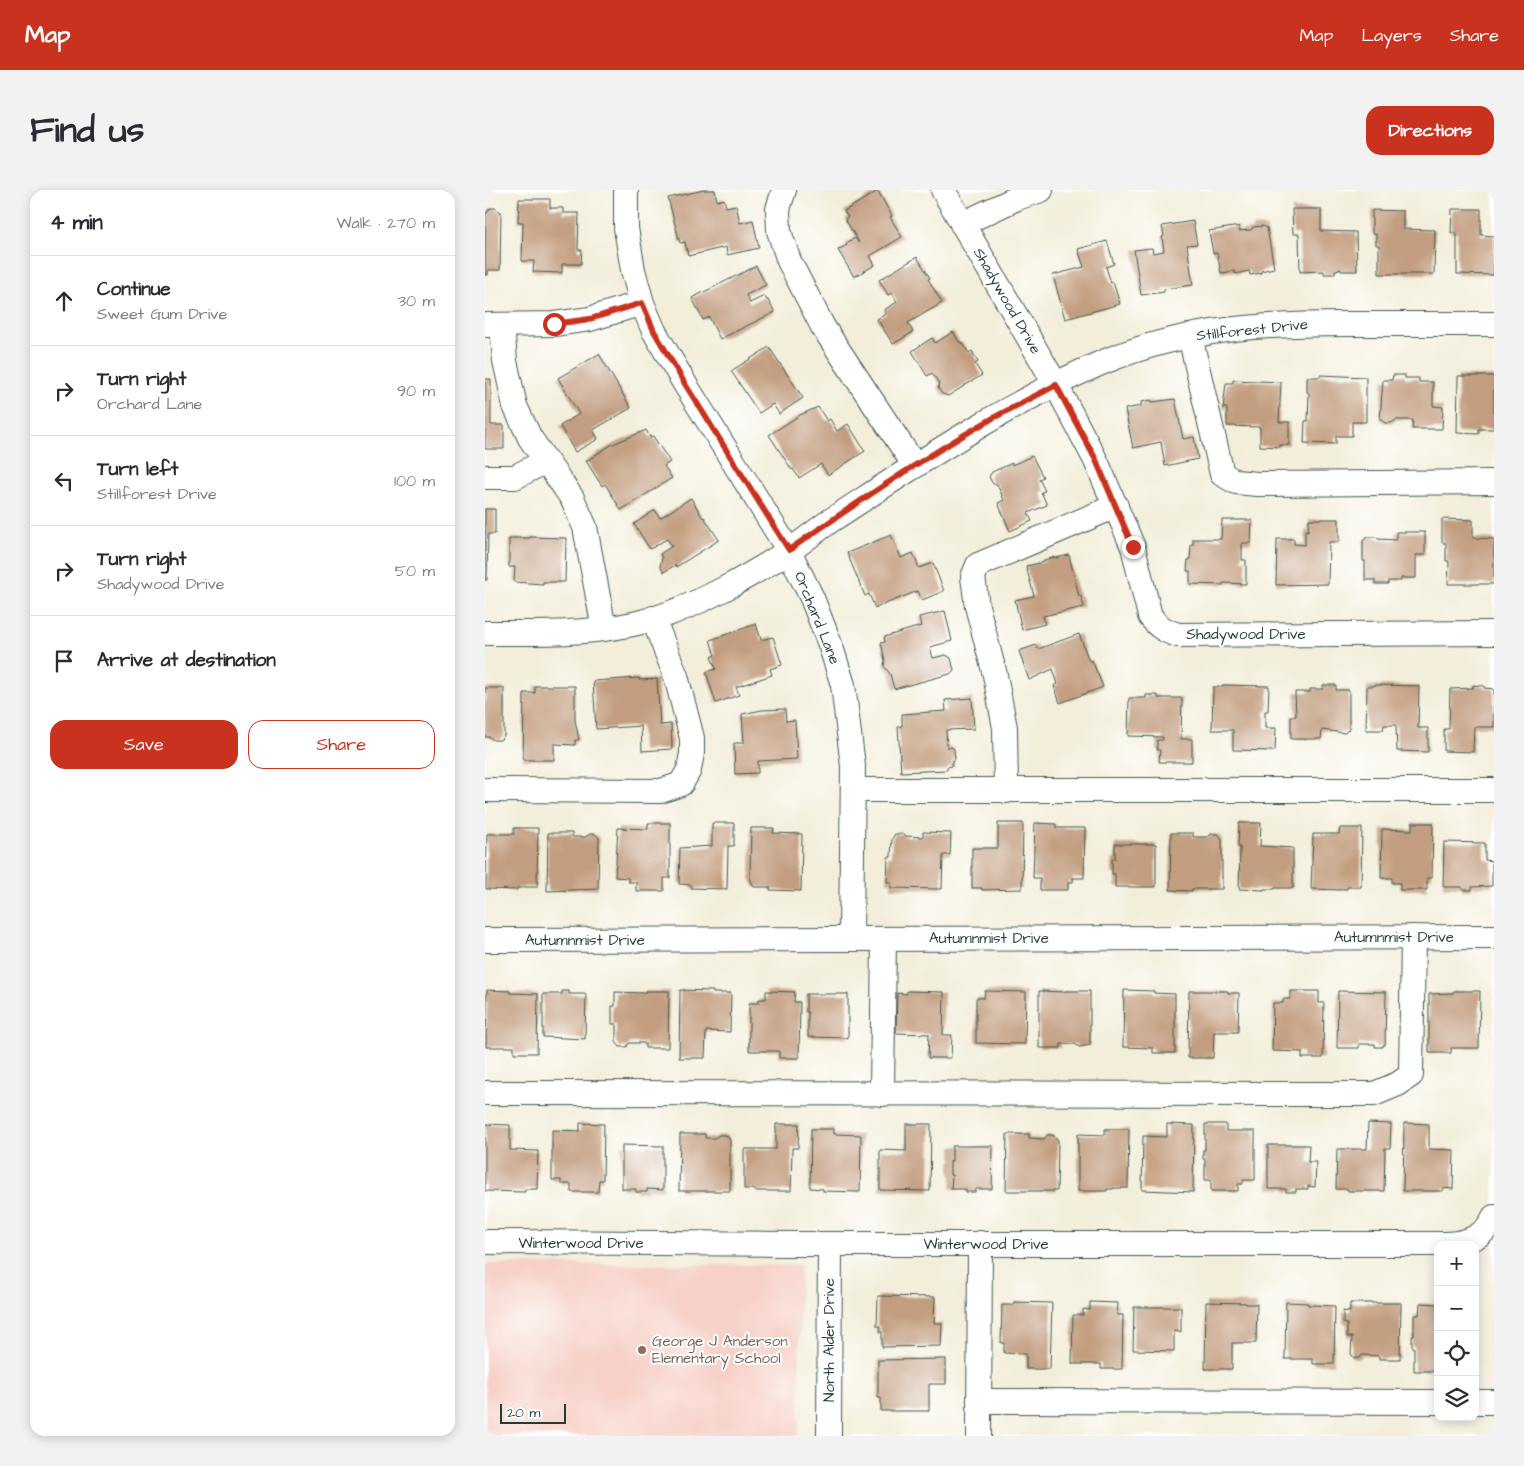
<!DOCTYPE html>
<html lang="en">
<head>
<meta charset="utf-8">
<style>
  :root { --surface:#fff; --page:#f2f2f3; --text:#2b2b33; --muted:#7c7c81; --line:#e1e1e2; --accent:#c8321e }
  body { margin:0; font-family:"Architects Daughter",sans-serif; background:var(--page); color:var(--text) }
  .controls { position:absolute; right:15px; bottom:15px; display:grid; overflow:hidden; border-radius:10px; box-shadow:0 2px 12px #0003 }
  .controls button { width:45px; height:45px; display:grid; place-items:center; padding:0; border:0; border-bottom:1px solid var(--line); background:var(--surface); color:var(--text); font:25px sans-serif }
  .scale { position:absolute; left:15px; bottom:12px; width:66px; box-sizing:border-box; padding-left:5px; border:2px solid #1f3d34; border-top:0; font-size:14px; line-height:18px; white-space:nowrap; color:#1f3d34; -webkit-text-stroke:4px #fff; paint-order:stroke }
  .stop { position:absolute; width:15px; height:15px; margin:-11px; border:4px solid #c8321e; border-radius:50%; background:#fff }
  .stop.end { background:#c8321e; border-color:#fff; box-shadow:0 1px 5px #0008 }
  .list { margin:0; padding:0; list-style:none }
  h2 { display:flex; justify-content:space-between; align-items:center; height:65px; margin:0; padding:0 20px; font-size:21px }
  h2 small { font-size:16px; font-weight:400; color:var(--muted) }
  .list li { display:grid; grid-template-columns:32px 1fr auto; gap:15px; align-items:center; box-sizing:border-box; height:90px; padding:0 20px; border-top:1px solid var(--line) }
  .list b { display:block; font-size:19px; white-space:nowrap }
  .list p { margin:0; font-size:16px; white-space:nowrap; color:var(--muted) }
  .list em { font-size:16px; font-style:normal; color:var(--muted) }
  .actions { display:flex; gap:10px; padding:15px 20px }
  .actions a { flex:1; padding:11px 0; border:1px solid var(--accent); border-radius:15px; text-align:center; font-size:18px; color:var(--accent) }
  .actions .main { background:var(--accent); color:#fff }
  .icon { flex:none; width:28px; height:28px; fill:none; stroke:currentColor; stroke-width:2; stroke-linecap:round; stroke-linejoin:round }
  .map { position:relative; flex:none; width:1009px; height:1246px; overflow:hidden; border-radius:15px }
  header { display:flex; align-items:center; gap:30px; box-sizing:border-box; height:70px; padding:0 25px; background:var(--accent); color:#fff }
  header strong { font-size:24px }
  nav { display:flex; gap:28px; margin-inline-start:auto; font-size:18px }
  .intro { display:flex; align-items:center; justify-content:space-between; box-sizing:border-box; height:120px; padding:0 30px }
  h1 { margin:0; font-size:35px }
  .button { padding:12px 22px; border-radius:15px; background:var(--accent); color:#fff; font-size:18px; font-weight:700 }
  main { display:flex; gap:30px; padding:0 30px }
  aside { flex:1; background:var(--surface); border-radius:15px; box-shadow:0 2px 12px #0003 }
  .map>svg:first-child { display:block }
  .built { fill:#f7d1c8 }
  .building { fill:#c29d7f }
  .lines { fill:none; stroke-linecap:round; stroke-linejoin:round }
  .minor-casing { stroke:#3f584d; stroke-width:26 }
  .minor { stroke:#fff; stroke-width:24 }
  .route { stroke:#c8321e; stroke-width:6 }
  .education-dot { fill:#8d6e63; stroke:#fff; stroke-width:2 }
  .labels { text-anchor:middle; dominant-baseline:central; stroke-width:4; stroke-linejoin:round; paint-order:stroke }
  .street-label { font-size:15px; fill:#1f3d34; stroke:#fff }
  .education-label { font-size:15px; fill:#785e54; stroke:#fff; text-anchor:start }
</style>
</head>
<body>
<header>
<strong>Map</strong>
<nav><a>Map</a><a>Layers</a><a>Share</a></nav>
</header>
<div class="intro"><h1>Find us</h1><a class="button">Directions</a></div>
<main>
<aside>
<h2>4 min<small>Walk · 270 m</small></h2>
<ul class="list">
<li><svg class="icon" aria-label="ahead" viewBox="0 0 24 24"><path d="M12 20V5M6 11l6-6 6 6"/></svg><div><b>Continue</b><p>Sweet Gum Drive</p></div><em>30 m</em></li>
<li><svg class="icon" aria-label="right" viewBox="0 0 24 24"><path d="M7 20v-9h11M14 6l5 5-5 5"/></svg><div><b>Turn right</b><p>Orchard Lane</p></div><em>90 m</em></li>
<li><svg class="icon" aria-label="left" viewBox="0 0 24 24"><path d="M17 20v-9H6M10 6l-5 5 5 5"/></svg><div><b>Turn left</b><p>Stillforest Drive</p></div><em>100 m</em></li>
<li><svg class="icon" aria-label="right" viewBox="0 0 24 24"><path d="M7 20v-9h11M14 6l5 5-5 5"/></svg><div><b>Turn right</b><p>Shadywood Drive</p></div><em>50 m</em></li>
<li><svg class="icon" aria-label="arrive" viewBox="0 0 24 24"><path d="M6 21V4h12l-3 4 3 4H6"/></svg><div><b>Arrive at destination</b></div></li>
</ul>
<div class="actions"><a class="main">Save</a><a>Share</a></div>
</aside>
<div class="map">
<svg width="1009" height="1246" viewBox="0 0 1009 1246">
  <rect width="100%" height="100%" fill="#fff"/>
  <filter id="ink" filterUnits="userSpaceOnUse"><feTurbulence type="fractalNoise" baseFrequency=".02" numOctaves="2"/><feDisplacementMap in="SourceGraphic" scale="10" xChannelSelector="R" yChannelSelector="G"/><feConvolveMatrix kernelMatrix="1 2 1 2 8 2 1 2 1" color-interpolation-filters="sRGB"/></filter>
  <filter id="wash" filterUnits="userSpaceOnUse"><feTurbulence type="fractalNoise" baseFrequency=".0096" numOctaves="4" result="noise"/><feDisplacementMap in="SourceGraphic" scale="20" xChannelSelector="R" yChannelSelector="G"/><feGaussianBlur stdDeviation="1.12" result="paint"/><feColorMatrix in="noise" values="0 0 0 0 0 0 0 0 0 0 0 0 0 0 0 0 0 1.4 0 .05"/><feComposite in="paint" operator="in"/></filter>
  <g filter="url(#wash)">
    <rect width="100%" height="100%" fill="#f3eeda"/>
    <polygon class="built" points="0,1074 315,1075 314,1246 0,1246"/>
    <g id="blocks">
      <g class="building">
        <polygon points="219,0 230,0 232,11 239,9 241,17 251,15 255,33 268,30 274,58 242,65 241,57 203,66 200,52 195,53 183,8"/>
        <polygon points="393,1 407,26 405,27 417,47 385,66 390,75 369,87 353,60 362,55 361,53 370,48 373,53 374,52 360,29 363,27 359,21"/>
        <polygon points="34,9 65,9 65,18 78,18 78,23 94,23 93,60 97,60 96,74 77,74 77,83 48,82 49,71 37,71 38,32 33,32"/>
        <polygon points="5,18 10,18 16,23 15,80 3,80 3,85 0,85 0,23 2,23"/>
        <polygon points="807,19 836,19 836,41 871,42 872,81 856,81 856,79 850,80 850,84 839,84 839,81 815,82 814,44 808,44"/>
        <polygon points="967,19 996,19 996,45 1009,46 1009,85 972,84 972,43 966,43"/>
        <polygon points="887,20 918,21 918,39 950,40 949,84 894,84 894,55 891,55 891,44 887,44"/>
        <polygon points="708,31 712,54 702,55 708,95 679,99 679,102 656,105 649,60 667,58 668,63 679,61 677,47 679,46 677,36"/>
        <polygon points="754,36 754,41 766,40 768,37 778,36 782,38 789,78 776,81 776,83 765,85 764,81 750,84 750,81 736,83 732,63 728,63 724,41"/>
        <polygon points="622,51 629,74 621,77 626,93 628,92 635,114 580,129 568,85 599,77 593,59"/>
        <polygon points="432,67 445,88 443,89 457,113 423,133 428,142 408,154 392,129 401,124 399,120 412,112 407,103 403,105 394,90"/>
        <polygon points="271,76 281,95 261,105 265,113 279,106 282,110 283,110 290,122 235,149 224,127 218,130 207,108"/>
        <polygon points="468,142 475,153 477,152 484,163 487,161 493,172 490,174 497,185 463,206 457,204 453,198 454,193 447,183 442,186 427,161 447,148 450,153"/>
        <polygon points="284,157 318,208 294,224 288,214 274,223 246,181"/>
        <polygon points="114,164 146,218 108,240 113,249 90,262 75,236 94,224 73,188"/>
        <polygon points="835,185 881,187 881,232 867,232 867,246 851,246 851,254 819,253 820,231 823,231 824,203 822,202 822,187 835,187"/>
        <polygon points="908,185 920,185 920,188 934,188 934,192 948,192 948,216 958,217 957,239 927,239 928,230 911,230 906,233 900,233 895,229 898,190 907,190"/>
        <polygon points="973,186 1009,186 1009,239 994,239 994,244 972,243"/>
        <polygon points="0,189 6,189 6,235 19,235 19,259 0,259"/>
        <polygon points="748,190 796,192 794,232 804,232 804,255 795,255 795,257 775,256 775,237 742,236 742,218 738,218 741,193 748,193"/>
        <polygon points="690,209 698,249 709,247 713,269 680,276 676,252 648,258 640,219 656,216 656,212 666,210 667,212"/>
        <polygon points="333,217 342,231 345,229 352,241 363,234 380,261 343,285 336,274 314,288 308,279 307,280 284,245 315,225"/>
        <polygon points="161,240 165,247 168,246 185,272 179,276 187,288 136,320 120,294 117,296 101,271 126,255"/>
        <polygon points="547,266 558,287 554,289 560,301 556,302 562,315 543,323 547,331 525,341 513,313 519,310 512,294 508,294 504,287 507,282 527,273 527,275"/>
        <polygon points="206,308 218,328 219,327 234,350 191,377 190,375 179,382 175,376 177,368 175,364 187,356 182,349 165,359 149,334 170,320 175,328"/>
        <polygon points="0,319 10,319 10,344 3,344 2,390 0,390"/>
        <polygon points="824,329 854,329 854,352 844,352 843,394 791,395 792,349 809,349 809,354 820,355 820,340 823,341"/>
        <polygon points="957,329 988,330 988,348 1009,349 1009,394 963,394 964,371 961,371 961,353 957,353"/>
        <polygon points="737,330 767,330 766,353 757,353 757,370 761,370 761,394 738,393 738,395 705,394 705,381 702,381 703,370 705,370 706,355 708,355 708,349 736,349"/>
        <polygon points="911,342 940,342 940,365 931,365 931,388 916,388 916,391 903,391 903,394 890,394 890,390 880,390 880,371 878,371 878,351 882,347 891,347 893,349 911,350"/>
        <polygon points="406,345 416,368 428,363 434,378 448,373 459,401 437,410 433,401 390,418 384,404 380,406 362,363"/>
        <polygon points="45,347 81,348 80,392 58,392 58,394 29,392 30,377 24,377 24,349 28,349 28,348 45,348"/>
        <polygon points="584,365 594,406 596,406 599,417 558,426 560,434 537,440 530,410 549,406 541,376 559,372 559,370 570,367 571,368"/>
        <polygon points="460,421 467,451 445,457 448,468 461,465 466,468 469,480 465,484 409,499 405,484 399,476 400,470 396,453 400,452 399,447 436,436 434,427"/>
        <polygon points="271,434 276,450 288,447 297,475 285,479 287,485 251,497 254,505 231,513 221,482 231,479 226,467 230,465 225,450"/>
        <polygon points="594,444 604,471 607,470 618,497 575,513 569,496 573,494 568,479 544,490 534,461 551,455 553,459"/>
        <polygon points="154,488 154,490 172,489 175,535 186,534 187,559 157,561 156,536 111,539 108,491"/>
        <polygon points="737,495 784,496 783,521 780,521 780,538 791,538 790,561 748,560 748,540 727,540 728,497 737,497"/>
        <polygon points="838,495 851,495 851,500 864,500 864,539 860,543 837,540 836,549 806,549 806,526 811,526 810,502 825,502 825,499 838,499"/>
        <polygon points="889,495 934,496 933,538 943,538 943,562 912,561 911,535 899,535 898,540 881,540 882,496 889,496"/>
        <polygon points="988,495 999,496 999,498 1009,499 1009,537 989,537 988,562 959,561 959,539 964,539 965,499 988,498"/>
        <polygon points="50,496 90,496 90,530 94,550 90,550 90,555 69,554 69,570 38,570 39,503 50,503"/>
        <polygon points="0,498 19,498 19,546 15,550 8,550 5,547 0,547"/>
        <polygon points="661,505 673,505 673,508 697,508 696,549 707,549 707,572 674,572 675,560 672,560 672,550 678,550 678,547 643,546 644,508 661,508"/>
        <polygon points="487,508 489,539 461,540 462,557 466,557 469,559 470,569 467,571 467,576 462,577 462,580 416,582 413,537 417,536 417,524 461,521 460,510"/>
        <polygon points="300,519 301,531 310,530 312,569 273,571 273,583 250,584 249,553 259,553 257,524 277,520"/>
        <polygon points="163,633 185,633 185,688 179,688 179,701 151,701 151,692 143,692 143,688 130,687 133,638 163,639"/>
        <polygon points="227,633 249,633 249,656 243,656 242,699 206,698 206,695 194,694 195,658 227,656"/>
        <polygon points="513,633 538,633 537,699 497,700 497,698 487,698 487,658 513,658"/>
        <polygon points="550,633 571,634 571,638 600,638 599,688 588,688 588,692 583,692 583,700 555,700 555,688 548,688"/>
        <polygon points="754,633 776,633 775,656 808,658 808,698 790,698 790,699 779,699 779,700 754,699 755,657 753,657"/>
        <polygon points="927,633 948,633 947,688 942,688 942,700 915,700 915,693 907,693 907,688 896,688 897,639 927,640"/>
        <polygon points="29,638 53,638 52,697 38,697 38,698 32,698 32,700 1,699 2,644 29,644"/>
        <polygon points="266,638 289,638 288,643 317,644 316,701 285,700 285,697 269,697 265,688"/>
        <polygon points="855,638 877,638 876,697 862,697 862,699 856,699 856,700 826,699 828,644 854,644"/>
        <polygon points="438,642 466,643 465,665 458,665 457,699 406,698 406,692 402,692 403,667 406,667 407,649 410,644 417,644 420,646 438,647"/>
        <polygon points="63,643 87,643 87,647 100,647 105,644 110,644 114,648 113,699 62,701"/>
        <polygon points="686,643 708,643 708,647 723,647 726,644 733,644 737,649 737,699 707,699 707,701 685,700"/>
        <polygon points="959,652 1000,653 1000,670 1007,671 1007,696 987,697 987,700 977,700 977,697 958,697"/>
        <polygon points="630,654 671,654 671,697 630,697 630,684 627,684 627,669 630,669"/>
        <polygon points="2,800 25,801 25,803 53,804 52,863 29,863 29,857 1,857"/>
        <polygon points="195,800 228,801 228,803 246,803 245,842 221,841 220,868 194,868"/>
        <polygon points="639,800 669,801 669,803 690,804 690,863 668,863 668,858 638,857"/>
        <polygon points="77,801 84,801 84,804 101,804 100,849 58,847 58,804 77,804"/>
        <polygon points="160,801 184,801 183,858 160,858 160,853 144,853 142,857 135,857 131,852 131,834 127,834 127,816 130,816 130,802 160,803"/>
        <polygon points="281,801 310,802 309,812 315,812 314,868 294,868 294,861 264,861 264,813 274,813 274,809 281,809"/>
        <polygon points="422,801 459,802 458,845 467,845 466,868 443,868 444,844 411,843 412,803 422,804"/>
        <polygon points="500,801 541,802 540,854 491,853 491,808 499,808"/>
        <polygon points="554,801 580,802 580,801 605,801 605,855 594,857 590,854 576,854 576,858 554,858"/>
        <polygon points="704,801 743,801 743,803 754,803 753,842 729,842 728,868 703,868"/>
        <polygon points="805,801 834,801 834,813 839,813 838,868 817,868 817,862 787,861 788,813 798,813 798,809 805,809"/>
        <polygon points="853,801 901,802 900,855 898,855 898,857 890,857 890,854 874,854 874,858 852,858"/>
        <polygon points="969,801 995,801 994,858 966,858 966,863 944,863 944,804 968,803"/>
        <polygon points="321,804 363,804 363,848 323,847 323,822 321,822"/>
        <polygon points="95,933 119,934 118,990 114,990 113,1002 86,1002 86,994 76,994 76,990 67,990 67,940 95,941"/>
        <polygon points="883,933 906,934 905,958 900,958 899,1001 863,1001 863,999 851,999 852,959 882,959"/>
        <polygon points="919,933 944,934 944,959 969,960 968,999 958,998 958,1001 918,1001"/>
        <polygon points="0,934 25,935 25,960 53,961 52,999 40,999 40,1002 0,1001"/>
        <polygon points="291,934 314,934 313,958 307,958 306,1001 270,1001 270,999 259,999 259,959 291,959"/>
        <polygon points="421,934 446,934 445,1001 395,1000 395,960 421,961"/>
        <polygon points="682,934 709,935 708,1002 657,1000 658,946 682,947"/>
        <polygon points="720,934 741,934 741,941 770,941 770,990 758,990 758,994 753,994 753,1001 726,1001 726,990 720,990 720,969 718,969 718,960 720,960"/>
        <polygon points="326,939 349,939 349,944 376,945 375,1002 338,1001 338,999 325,998"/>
        <polygon points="620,939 644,939 643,998 628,998 628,999 622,999 622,1001 593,1001 593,944 620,945"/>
        <polygon points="195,944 220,944 220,948 230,948 234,945 241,945 245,950 245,1001 194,1001"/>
        <polygon points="522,944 544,944 544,948 559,949 562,945 568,945 573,950 572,1001 521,1001"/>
        <polygon points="137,955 178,956 178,1000 162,999 162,1002 151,1002 151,999 137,999"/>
        <polygon points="783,955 824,955 823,972 831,972 830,997 823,996 823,999 811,999 811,1002 801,1002 801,999 783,999"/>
        <polygon points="467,956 508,956 507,999 491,999 490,1002 481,1002 481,999 466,999 467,985 465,985 465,971 467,971"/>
        <polygon points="393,1106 450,1107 449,1133 457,1133 456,1156 397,1157 397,1142 395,1142 395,1136 392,1136"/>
        <polygon points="529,1112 567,1113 565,1179 541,1179 541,1164 519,1163 519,1153 516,1153 517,1115 529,1115"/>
        <polygon points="605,1112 633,1113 632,1125 638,1125 637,1179 616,1179 616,1174 587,1174 588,1125 598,1125 598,1119 605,1120"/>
        <polygon points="721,1112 761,1113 761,1114 772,1114 771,1153 747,1153 747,1179 720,1179"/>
        <polygon points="801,1112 823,1113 823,1115 850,1116 849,1174 828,1174 828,1169 800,1169"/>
        <polygon points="865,1113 916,1113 915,1169 894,1169 894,1166 877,1165 875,1168 869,1168 866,1164 867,1147 862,1147 862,1134 858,1133 858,1121 865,1122"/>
        <polygon points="935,1113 953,1114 953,1174 951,1174 951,1181 929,1181 929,1157 927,1157 927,1146 929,1146 929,1125 934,1125"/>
        <polygon points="649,1117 696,1117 696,1142 689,1141 689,1161 648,1160"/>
        <polygon points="461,1169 461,1194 444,1194 444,1221 396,1221 396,1208 393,1208 393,1170"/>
      </g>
    </g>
  </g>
  <g filter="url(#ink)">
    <use href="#blocks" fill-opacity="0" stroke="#3f584d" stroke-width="1"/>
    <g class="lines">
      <g class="minor-casing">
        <g id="minor">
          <polyline points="141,0 141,38 148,80 157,113 169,141 200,194 304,361 327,408 346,457 358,495 368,576 366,749"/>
          <polyline points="299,0 293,19 294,41 304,71 338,137 430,276"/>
          <path d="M458,0L571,195L611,271L648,357L665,426C673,437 680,441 693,445L1009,443"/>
          <polyline points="477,34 532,8 556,0"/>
          <polyline points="0,135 69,134 105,129 157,113"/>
          <polyline points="17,135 20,171 30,216 45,248 87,308 100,337 119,439"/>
          <polyline points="705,146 737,284 751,292 772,294 1009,292"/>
          <polyline points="0,287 30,287 61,271"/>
          <path d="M0,443C56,443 113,445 168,429C216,414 261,388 304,361C319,351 333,339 348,329C434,273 521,214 616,173C703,136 791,133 884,134C925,134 967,134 1009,134"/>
          <polyline points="0,600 176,601 196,594 204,580 207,563 207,548 191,486 168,428"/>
          <polyline points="368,600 1009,600"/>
          <polyline points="521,601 520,538 510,485 492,416 488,387 493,375 631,316"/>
          <polyline points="0,750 1009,747"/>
          <polyline points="0,903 889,904 913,894 926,885 928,747"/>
          <polyline points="397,904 399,749"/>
          <path d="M0,1052L314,1054H961C982,1053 1000,1047 1009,1027"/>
          <polyline points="494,1211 953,1212"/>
          <polyline points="990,1212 1009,1212"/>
          <polyline points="344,1246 345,1054"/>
          <polyline points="494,1246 495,1053"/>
        </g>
      </g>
      <use href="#minor" class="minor"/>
    </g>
  </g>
  <g class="lines" filter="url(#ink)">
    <path class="route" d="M69,134L105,129L157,113L169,141L200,194L304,360C371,313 439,267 510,227C530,216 551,206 571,195L611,270L648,357"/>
  </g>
  <circle class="education-dot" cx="157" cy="1160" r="5"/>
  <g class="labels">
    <g class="street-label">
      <text transform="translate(522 111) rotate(60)">Shadywood Drive</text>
      <text transform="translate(767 140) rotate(-6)">Stillforest Drive</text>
      <text transform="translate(332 428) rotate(68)">Orchard Lane</text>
      <text x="761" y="444">Shadywood Drive</text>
      <text x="909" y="747">Autumnmist Drive</text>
      <text x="504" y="748">Autumnmist Drive</text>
      <text x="100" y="750">Autumnmist Drive</text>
      <text x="96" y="1053">Winterwood Drive</text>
      <text x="501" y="1054">Winterwood Drive</text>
      <text transform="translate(344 1150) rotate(-90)">North Alder Drive</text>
    </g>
    <g class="education-label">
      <text x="167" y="1151">George J Anderson<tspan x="167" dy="17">Elementary School</tspan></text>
    </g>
  </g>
</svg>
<div class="controls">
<button>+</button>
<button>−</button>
<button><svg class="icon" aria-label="locate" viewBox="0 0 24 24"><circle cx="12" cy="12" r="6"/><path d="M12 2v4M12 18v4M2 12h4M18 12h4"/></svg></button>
<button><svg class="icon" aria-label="layers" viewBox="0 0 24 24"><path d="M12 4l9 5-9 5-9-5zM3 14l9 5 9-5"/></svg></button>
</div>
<div class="scale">20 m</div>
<div class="stop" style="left:69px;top:134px"></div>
<div class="stop end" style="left:648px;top:357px"></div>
</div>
</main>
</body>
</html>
